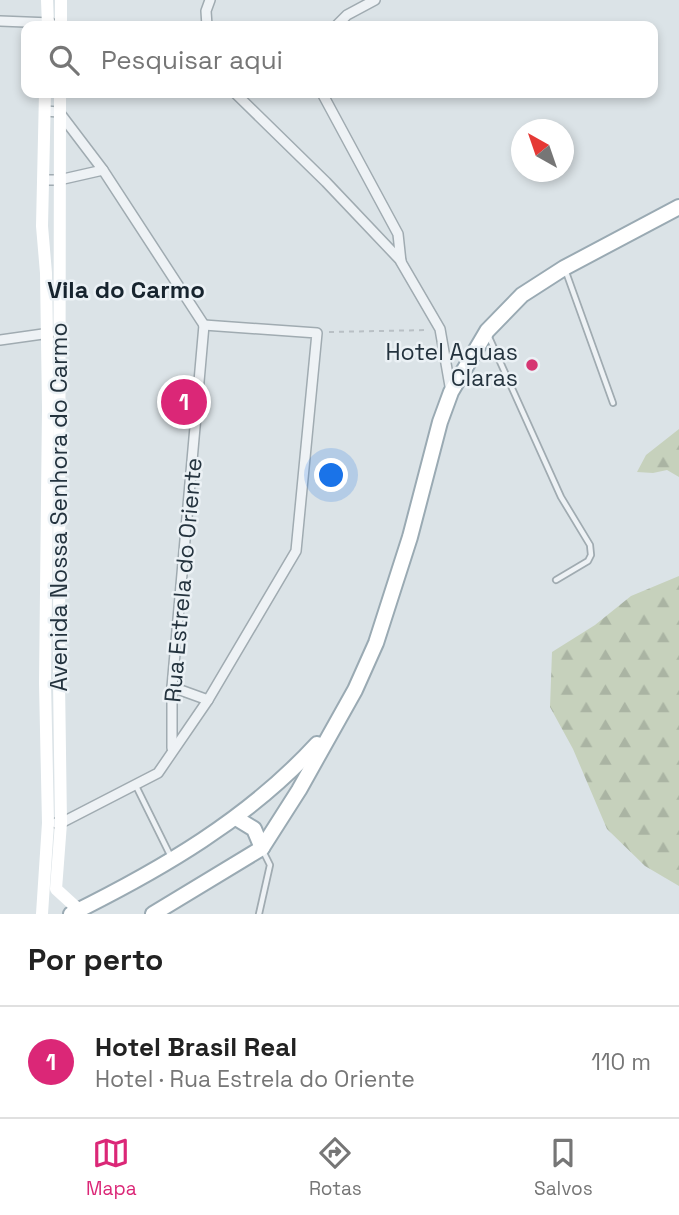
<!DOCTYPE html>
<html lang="pt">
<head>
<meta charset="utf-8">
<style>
  :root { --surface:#fff; --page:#f6f6f6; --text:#222; --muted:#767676; --line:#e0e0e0; --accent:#db2777 }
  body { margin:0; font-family:"Space Grotesk",sans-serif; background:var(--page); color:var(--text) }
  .compass { position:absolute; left:511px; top:119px; width:63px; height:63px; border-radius:50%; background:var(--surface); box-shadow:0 4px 10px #0003; rotate:320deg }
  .you { position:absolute; left:332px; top:476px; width:24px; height:24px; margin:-18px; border:5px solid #fff; border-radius:50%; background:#1a73e8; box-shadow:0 0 0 10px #1a73e833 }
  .badge { display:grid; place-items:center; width:46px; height:46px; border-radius:50%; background:var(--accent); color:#fff; font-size:23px; font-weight:700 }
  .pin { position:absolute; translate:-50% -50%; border:4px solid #fff; box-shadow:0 2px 7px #0006 }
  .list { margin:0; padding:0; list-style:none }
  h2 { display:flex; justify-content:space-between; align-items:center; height:91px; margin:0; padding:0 28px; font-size:30px }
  h2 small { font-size:23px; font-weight:400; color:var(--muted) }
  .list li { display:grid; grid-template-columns:46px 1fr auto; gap:21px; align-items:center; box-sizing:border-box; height:112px; padding:0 28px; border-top:2px solid var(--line) }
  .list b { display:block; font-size:26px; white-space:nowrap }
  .list p { margin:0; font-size:23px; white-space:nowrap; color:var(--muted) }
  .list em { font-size:23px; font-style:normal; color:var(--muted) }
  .icon { flex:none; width:38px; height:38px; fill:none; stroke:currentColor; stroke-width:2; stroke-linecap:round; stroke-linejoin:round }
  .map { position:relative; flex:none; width:679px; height:914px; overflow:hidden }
  .search { position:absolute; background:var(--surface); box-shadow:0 4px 10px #0003; left:21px; right:21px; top:21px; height:77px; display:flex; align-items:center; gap:18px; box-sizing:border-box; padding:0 24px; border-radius:14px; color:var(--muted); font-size:26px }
  .sheet { height:203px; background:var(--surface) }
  nav { display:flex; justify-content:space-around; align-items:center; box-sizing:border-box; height:98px; border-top:2px solid var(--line); background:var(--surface); font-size:19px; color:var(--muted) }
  nav a { display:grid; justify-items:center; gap:4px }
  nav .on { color:var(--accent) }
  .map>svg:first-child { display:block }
  .forest { fill:url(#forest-firs) }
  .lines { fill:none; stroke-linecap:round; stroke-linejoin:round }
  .lane-casing { stroke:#a0abb1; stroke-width:8 }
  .street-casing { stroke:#a0abb1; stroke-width:12 }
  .primary-casing { stroke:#9aaab3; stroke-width:18 }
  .path { stroke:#b9c0c5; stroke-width:2; stroke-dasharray:5 5; stroke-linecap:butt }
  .lane { stroke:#eef2f5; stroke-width:4.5 }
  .street { stroke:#eef2f5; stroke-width:9 }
  .secondary { stroke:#fff; stroke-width:12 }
  .primary { stroke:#fff; stroke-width:14 }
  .poi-dot { fill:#d63672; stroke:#ebf1f5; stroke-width:2.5 }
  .labels { text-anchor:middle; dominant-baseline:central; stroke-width:5; stroke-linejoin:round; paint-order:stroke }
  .poi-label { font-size:23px; fill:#24333e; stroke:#ebf1f5; text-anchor:end }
  .street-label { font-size:23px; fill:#24333e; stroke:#ebf1f5 }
  .neighbourhood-label { font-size:24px; font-weight:bold; fill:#17242e; stroke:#ebf1f5 }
</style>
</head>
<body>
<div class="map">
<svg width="679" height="914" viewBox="0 0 679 914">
  <defs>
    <pattern id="forest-firs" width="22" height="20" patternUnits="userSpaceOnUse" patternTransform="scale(1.75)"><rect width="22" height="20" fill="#c6d1bc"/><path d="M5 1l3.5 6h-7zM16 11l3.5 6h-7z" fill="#aab4a3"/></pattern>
  </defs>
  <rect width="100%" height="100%" fill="#dbe3e7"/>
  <g class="forest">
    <polygon points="679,429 679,477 667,470 653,473 637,472 646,455"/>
    <polygon points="679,576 679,886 645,866 607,829 573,749 550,707 552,652 595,625 631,596"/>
  </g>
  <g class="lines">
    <g class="lane-casing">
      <g id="lane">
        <polyline points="566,272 613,403"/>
        <polyline points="488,335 561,497 590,545 591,555 588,561 556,580"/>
        <polyline points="136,786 171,857"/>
        <polyline points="259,914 270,865 263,851"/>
      </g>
    </g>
    <g class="street-casing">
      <g id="street">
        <polyline points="0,21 51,23"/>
        <polyline points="207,26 206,11 210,0"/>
        <polyline points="336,26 347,15 375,0"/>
        <polyline points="235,93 326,182 401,261"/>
        <polyline points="322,93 398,234 401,262 440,329 451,392"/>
        <polyline points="45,111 59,112 103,170 204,325"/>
        <polyline points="44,180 59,180 103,170"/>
        <polyline points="0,340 50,333"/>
        <polyline points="172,687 208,700"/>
        <polyline points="172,748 172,687 204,325"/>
        <polyline points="56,823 61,823 158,773 208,700 296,551 317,333 204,325"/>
      </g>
    </g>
    <g class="primary-casing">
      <g id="primary">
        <polyline points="236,818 254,829 262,848"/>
        <path d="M71,914C162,869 248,819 317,744"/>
        <polyline points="153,914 262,848 299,790 355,690 376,643 410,537 440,422 451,392 487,331 522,295 564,268 679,207"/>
      </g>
    </g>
    <polyline class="path" points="329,332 428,330"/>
    <use href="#lane" class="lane"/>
    <use href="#street" class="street"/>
    <g class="secondary">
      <polyline points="47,0 48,26"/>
      <polyline points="61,0 61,26"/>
      <polyline points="60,93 59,681 61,823 56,889 79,910"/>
      <polyline points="42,914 48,823 45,683 48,408 46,273 42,226 45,93"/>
    </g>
    <use href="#primary" class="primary"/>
  </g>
  <circle class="poi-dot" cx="532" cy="365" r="7"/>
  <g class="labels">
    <g class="poi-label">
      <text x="518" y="352">Hotel Aguas<tspan x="518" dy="26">Claras</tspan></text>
    </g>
    <g class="street-label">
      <text transform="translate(59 507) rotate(-90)">Avenida Nossa Senhora do Carmo</text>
      <text transform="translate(183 580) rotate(-85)">Rua Estrela do Oriente</text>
    </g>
    <g class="neighbourhood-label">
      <text x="126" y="289">Vila do Carmo</text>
    </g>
  </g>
</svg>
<svg class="compass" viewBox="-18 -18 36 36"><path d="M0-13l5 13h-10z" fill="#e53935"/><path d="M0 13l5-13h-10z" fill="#767676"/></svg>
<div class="you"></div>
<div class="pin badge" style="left:184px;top:402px">1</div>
<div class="search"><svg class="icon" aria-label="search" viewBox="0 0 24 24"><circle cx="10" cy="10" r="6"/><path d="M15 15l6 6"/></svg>Pesquisar aqui</div>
</div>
<section class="sheet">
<h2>Por perto<small></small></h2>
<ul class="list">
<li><span class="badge">1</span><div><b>Hotel Brasil Real</b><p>Hotel · Rua Estrela do Oriente</p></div><em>110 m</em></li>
</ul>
</section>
<nav>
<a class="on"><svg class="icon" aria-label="map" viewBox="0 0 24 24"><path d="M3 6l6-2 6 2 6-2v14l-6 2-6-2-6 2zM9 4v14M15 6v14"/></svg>Mapa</a>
<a><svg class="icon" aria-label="directions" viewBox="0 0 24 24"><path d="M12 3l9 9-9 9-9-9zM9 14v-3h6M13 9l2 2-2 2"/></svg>Rotas</a>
<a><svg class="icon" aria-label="saved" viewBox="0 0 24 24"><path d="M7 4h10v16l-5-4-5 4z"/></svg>Salvos</a>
</nav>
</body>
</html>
